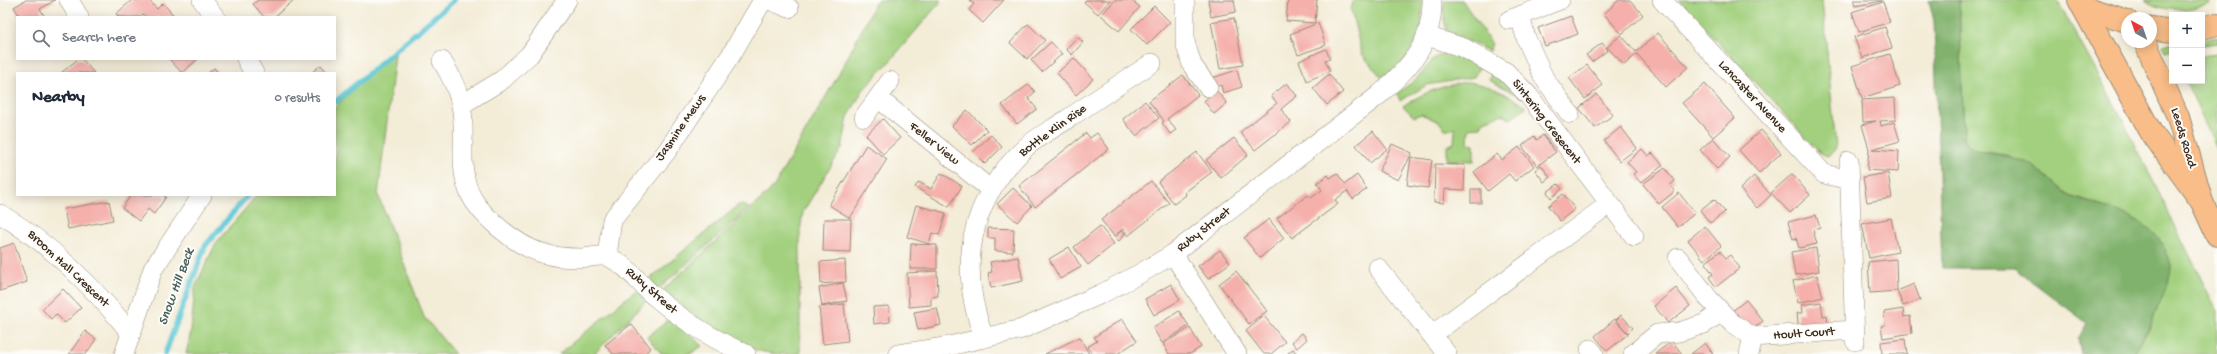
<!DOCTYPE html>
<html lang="en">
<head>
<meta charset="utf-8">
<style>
  :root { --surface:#fff; --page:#f2f2f3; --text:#1f2937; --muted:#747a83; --line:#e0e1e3 }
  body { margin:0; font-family:"Gochi Hand",sans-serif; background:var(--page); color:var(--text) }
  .controls { position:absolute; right:12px; top:12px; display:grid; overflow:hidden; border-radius:0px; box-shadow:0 2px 10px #0003 }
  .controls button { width:36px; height:36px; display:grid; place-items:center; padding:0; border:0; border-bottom:1px solid var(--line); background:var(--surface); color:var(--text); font:20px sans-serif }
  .compass { position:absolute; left:2121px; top:12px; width:36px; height:36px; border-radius:50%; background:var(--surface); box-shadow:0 2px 10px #0003; rotate:320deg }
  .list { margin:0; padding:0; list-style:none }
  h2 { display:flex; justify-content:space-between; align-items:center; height:52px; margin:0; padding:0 16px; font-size:17px }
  h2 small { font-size:13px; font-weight:400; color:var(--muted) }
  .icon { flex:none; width:22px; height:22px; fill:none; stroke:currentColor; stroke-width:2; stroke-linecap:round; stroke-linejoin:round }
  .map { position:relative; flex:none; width:2217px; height:354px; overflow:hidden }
  .search { position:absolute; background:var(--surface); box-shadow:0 2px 10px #0003; left:16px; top:16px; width:320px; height:44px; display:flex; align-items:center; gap:10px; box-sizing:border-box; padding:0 14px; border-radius:0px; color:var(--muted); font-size:15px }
  .panel { position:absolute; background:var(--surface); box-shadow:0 2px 10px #0003; left:16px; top:72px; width:320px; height:124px; border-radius:0px }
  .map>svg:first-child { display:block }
  .green { fill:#a2d07e; stroke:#6e7d4e }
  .forest { fill:#81b26d; stroke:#5e6e46 }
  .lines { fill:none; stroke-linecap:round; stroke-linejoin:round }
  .stream { stroke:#5dc7d7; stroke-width:5.5 }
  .building { fill:#f5b0ac }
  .street-casing { stroke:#978b7a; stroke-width:20 }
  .highway-casing { stroke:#978b7a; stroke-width:24 }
  .street { stroke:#fff; stroke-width:19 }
  .highway { stroke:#f8bd88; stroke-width:22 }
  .labels { text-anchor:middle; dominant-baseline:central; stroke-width:4; stroke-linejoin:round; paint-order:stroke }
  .street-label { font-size:13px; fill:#3b2a1e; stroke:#fdfcf7 }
  .water-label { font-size:14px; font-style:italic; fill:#47615f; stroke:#fdfcf7 }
</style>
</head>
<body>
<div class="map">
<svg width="2217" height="354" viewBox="0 0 2217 354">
  <rect width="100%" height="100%" fill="#fdfcf7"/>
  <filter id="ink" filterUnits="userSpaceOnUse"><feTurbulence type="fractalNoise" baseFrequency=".025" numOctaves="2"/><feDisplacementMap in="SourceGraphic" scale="8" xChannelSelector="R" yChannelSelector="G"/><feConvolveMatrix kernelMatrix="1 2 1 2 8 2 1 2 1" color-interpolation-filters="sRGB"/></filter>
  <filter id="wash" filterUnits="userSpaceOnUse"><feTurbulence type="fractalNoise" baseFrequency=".012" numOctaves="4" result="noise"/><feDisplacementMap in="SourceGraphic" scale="16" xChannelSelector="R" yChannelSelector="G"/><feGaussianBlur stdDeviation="0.9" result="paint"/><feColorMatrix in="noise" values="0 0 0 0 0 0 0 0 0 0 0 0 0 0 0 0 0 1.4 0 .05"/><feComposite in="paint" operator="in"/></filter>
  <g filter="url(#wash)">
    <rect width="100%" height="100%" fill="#f3ecd7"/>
    <g class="green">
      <path d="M877,0H942L890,61L863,90L848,117L842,148L803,212L800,231V354C792,354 784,354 776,354C731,349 696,316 663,290L773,188L840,72Z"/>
      <polygon points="1353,0 1423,0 1421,33 1404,61 1382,78 1362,54 1351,10"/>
      <polygon points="1444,0 1462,0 1492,44 1489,51 1447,31 1444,20"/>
      <polygon points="1679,0 1822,0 1836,148 1833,153 1827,156 1819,152"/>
      <path d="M1959,0H2057L2123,120L2217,311V354H2134C2151,328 2164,296 2171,266L2096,204L2076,198L2055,186L2043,173L2007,155L1977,151L1970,147L1964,138Z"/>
      <path d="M2145,0H2208L2210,4C2187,10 2166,14 2145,0Z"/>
      <polygon points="2217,36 2217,43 2202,45 2202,39"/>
      <polygon points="2172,42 2172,49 2165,51 2162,46"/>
      <polygon points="396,47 378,195 424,317 455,354 186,354 191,331 195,287 216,243 257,195 335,195 335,107"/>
      <path d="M1455,53L1481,64L1474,77L1427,85L1400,101L1397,93C1406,87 1415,81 1422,73C1434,58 1435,53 1455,53Z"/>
      <polygon points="2217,54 2217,149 2185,81 2202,81 2202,56"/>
      <polygon points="1493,71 1523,98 1489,80"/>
      <path d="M1468,82C1490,85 1509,94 1526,107L1510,119L1502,114L1484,121L1481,127L1469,128L1468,143L1474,144V161L1447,160V146L1454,143L1455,129H1445L1439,122L1421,114L1414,117L1403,106C1424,92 1444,85 1468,82Z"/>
      <polygon points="740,204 749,208 652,295 594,354 559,354"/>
      <polygon points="672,317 702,346 690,354 662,354 647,337"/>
    </g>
    <path class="forest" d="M1929,0H1959L1964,138C1966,141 1968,145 1971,147C1982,155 2010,154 2026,162C2046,171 2056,191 2077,199C2101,207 2127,211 2147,227C2158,235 2168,252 2171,265C2173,280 2143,340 2134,354H2081L2078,339L2087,323L2014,268H1942L1934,21Z"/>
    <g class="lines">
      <g class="stream">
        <polyline points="335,102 454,0"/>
        <polyline points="165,354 205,246 248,195"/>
      </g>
    </g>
    <g id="blocks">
      <g class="building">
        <polygon points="26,0 55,0 40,9 45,17 20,17 14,7"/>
        <polygon points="132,0 149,0 157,9 163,3 175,17 146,17 143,14 140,17 119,17 116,14"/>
        <polygon points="258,0 294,0 274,17 264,17 253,4"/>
        <polygon points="969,0 1004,0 983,23 969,10 974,4"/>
        <polygon points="1086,0 1110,0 1098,14 1084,2"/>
        <polygon points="1115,0 1131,0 1140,7 1119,31 1101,15"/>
        <polygon points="1208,0 1234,0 1236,12 1211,17"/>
        <polygon points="1288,0 1317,0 1315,23 1286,21"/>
        <polygon points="1619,0 1630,0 1643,15 1622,34 1604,14"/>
        <polygon points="1854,0 1882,0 1882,1 1855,6"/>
        <polygon points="1883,2 1890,22 1859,32 1852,12"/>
        <polygon points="1154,6 1170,22 1147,45 1131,29"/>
        <polygon points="1571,16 1578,34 1545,46 1538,28"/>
        <polygon points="1234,18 1243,65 1220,69 1211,22"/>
        <polygon points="1318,23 1326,45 1298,55 1290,34"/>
        <polygon points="1028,24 1045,40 1027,59 1010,43"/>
        <polygon points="1885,27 1892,48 1862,58 1854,37"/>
        <polygon points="1658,33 1688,67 1666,87 1637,54 1624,65 1607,47 1621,35 1636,52"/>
        <polygon points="1077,37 1083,42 1072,55 1066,49"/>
        <polygon points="1051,42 1062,54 1042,72 1031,60"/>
        <polygon points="1602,43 1608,50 1592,62 1586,55"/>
        <polygon points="1326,49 1330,59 1325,60 1330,71 1307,81 1299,61"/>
        <polygon points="1890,54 1900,86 1862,98 1852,66"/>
        <polygon points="1074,58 1093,79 1076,95 1057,73"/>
        <polygon points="78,59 82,59 94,73 61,73"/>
        <polygon points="169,59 198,59 182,73"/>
        <polygon points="321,65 328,73 311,73"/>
        <polygon points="1587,65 1603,85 1585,99 1569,78"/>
        <polygon points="214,68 219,73 208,73"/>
        <polygon points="1237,70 1242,87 1223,93 1221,85 1215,87 1212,78"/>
        <polygon points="1329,74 1343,92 1327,105 1313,88"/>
        <polygon points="1183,75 1198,95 1167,119 1176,130 1170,134 1162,123 1164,121 1149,101"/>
        <polygon points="1287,83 1297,96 1281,109 1291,122 1255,150 1240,132 1277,103 1271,96"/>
        <polygon points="1029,84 1035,92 1028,98 1037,109 1017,124 1002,105"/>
        <polygon points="1705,84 1735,118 1713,137 1682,103"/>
        <polygon points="1216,90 1227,103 1214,114 1204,101"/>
        <polygon points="1597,94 1613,115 1595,128 1579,108"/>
        <polygon points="1895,98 1896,120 1880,121 1881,126 1894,122 1900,141 1872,149 1899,151 1898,172 1867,170 1869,149 1862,125 1876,121 1863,122 1862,100"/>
        <polygon points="1145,101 1159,118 1136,136 1123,119"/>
        <polygon points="967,110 987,130 972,145 952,126"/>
        <polygon points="883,119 900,138 883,154 866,135"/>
        <polygon points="1621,127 1637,148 1620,161 1604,141"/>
        <polygon points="1761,130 1781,153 1759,173 1739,150"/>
        <polygon points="1373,131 1387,149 1370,163 1356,145"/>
        <polygon points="1086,133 1090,138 1097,133 1109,149 1035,207 1019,186"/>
        <polygon points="991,135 1002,147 985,164 973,152"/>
        <polygon points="1543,135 1556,152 1537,166 1522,146 1534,136 1537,140"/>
        <polygon points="1234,138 1248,155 1221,178 1206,160"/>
        <polygon points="1713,138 1730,157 1717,169 1700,150"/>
        <polygon points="1392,144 1412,153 1398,180 1379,171"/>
        <polygon points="866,145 887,159 850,218 829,205"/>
        <polygon points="1519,147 1534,166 1515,181 1509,174 1488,191 1474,172 1497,154 1502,160"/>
        <polygon points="1642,149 1648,156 1652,153 1663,165 1641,183 1633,174 1636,172 1627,162"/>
        <polygon points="1197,152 1212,172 1185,192 1186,195 1174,204 1158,182"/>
        <polygon points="1411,157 1432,160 1428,188 1407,185"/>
        <polygon points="1435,164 1465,165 1464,190 1445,189 1444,203 1434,202"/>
        <polygon points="1541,165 1550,177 1544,182 1535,170"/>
        <polygon points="1665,168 1675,181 1670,185 1675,191 1659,204 1643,184"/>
        <polygon points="941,173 962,186 949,207 915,187 919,182 931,189"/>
        <polygon points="1337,173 1345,184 1357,175 1367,189 1353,199 1347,191 1335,200 1338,204 1292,238 1277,218 1308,195 1311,198 1322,190 1317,183 1328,175 1330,178"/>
        <polygon points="1888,173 1892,198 1867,202 1863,177"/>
        <polygon points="1792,174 1810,195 1790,213 1771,193"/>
        <polygon points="1754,176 1771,195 1757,208 1740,189"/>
        <polygon points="1151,181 1169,203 1128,236 1123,229 1114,236 1101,220"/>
        <polygon points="1558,184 1562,189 1551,198 1547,192"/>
        <polygon points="1013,188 1032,206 1017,222 997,204"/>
        <rect x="1471" y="189" width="10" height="14"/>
        <polygon points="1679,193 1695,213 1678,227 1662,207"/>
        <polygon points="1563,194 1575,209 1560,221 1548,206"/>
        <polygon points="131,195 163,195 166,197 154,214 148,209 139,221 122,208"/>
        <polygon points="1714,199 1725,212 1710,223 1700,210"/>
        <polygon points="109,201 113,220 68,229 64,209"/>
        <polygon points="916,205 946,213 939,235 932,233 929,244 907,237"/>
        <polygon points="1816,215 1820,228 1813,230 1817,244 1799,248 1796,238 1793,239 1788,222"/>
        <polygon points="1891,218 1898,252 1869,258 1862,224"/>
        <polygon points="824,219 851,219 850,252 823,251"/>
        <polygon points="1269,219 1284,238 1260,258 1244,238"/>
        <polygon points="1100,226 1114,244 1088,265 1074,247"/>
        <polygon points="1705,226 1721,246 1704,260 1688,240"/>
        <polygon points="988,228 1014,229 1013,252 995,251 995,238 988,238"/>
        <polygon points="1121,231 1125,234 1119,241 1115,238"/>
        <polygon points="14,243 27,282 0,291 0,248"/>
        <polygon points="911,244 937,245 937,269 910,269"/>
        <polygon points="1069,247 1081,267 1060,279 1049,259"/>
        <polygon points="1816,248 1819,271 1795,275 1791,252"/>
        <polygon points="1220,250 1230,263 1208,279 1198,266"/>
        <polygon points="1720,251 1726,258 1730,255 1740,268 1716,287 1709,277 1713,274 1705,263"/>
        <polygon points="1018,257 1023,281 991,288 988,273 992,272 990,262"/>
        <polygon points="1896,259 1897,291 1870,293 1868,262"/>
        <polygon points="845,260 846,282 821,284 820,262"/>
        <polygon points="937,271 938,296 931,297 931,305 909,307 907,273"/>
        <polygon points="1236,271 1267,311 1249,324 1219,284"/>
        <polygon points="1817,275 1823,297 1798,303 1793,281"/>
        <polygon points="843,283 847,301 822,306 819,288"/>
        <polygon points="1171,284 1180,300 1154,315 1145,299"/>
        <polygon points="1914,284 1920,300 1903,306 1897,291"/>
        <polygon points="1676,288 1690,306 1668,323 1654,306"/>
        <polygon points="63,289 81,308 65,323 56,314 51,319 42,309"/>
        <polygon points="1746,300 1763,321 1747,334 1730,313"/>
        <polygon points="1821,302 1823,316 1827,315 1828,327 1799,331 1797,313 1803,313 1802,305"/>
        <polygon points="844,304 848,341 823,344 819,307"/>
        <polygon points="889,306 890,322 874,324 873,307"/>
        <polygon points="937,308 941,325 918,330 914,312"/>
        <polygon points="1903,309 1904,317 1910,316 1912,333 1883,338 1881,326 1885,325 1884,312"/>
        <polygon points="1179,311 1189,326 1162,343 1153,328"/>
        <polygon points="1621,315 1633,328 1628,333 1616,320"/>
        <polygon points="1264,316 1285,342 1271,354 1264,354 1246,331"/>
        <polygon points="1122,319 1137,341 1117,354 1092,354 1087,347 1097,341 1094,337"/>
        <polygon points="1615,319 1628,334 1607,351 1595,336"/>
        <polygon points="631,324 651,348 644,354 613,354 605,345"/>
        <polygon points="1190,328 1201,347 1190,354 1169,354 1163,344"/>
        <polygon points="85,331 96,339 86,354 69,354"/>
        <polygon points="1302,333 1307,339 1297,348 1292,342"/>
        <polygon points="1080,337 1089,354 1045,354"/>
        <polygon points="1905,339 1907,354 1882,354 1881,342"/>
        <polygon points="1672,341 1682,354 1655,354"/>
        <polygon points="1705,343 1713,354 1691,354"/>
        <polygon points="1293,349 1297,354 1287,354"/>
      </g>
    </g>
  </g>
  <g filter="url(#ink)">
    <use href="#blocks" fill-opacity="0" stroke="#978b7a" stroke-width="1"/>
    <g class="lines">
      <g class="street-casing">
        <g id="street">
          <polyline points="69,0 79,17"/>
          <polyline points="202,0 215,17"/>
          <polyline points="769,0 789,8"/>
          <polyline points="1185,0 1185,42 1192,65 1208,87"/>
          <polyline points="1662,0 1824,174 1850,180"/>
          <polyline points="1520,16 1526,38 1544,78 1570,114"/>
          <polyline points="1509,20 1560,0"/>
          <polyline points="1427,36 1464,48 1506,72 1529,96 1634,236"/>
          <polyline points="246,59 254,73"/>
          <path d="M442,61C450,74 458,89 461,105C467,132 458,162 468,189C477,214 517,246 542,253C553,257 569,258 581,258C589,258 601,254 608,257C628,265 638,283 654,296C682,320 712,339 746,354"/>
          <polyline points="878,98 991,190"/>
          <polyline points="461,105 502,80 530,54 567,0"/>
          <polyline points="864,117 890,81"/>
          <polyline points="1849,161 1855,341"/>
          <path d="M0,214C51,244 92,286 130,332"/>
          <polyline points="1173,254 1237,354"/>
          <polyline points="607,256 612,220 667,151 731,55 763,0"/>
          <polyline points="1678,258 1709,299 1732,323 1753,337 1854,330"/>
          <polyline points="1378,268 1447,354"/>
          <polyline points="1432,335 1609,204"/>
          <path d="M984,338C957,266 969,200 1026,147C1037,137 1053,129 1066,120C1094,101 1123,82 1152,63"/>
          <polyline points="1590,349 1594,354"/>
          <polyline points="124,354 153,269 202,195"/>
          <path d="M898,354L945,347L1022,329L1101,294L1141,273L1173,254L1379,95C1410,66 1433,45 1432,0"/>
          <polyline points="1633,354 1657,334 1679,332 1704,324 1721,312"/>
          <polyline points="1749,354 1753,337"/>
        </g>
      </g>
      <g class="highway-casing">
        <g id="highway">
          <polyline points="2079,0 2151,132 2202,202"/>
          <polyline points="2083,7 2127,21"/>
          <polyline points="2151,28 2172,31"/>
          <polyline points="2202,28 2217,24"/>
          <polyline points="2145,42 2178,117 2202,202 2217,235"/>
        </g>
      </g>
      <use href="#street" class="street"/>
      <use href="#highway" class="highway"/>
    </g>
  </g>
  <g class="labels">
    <g class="street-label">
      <text transform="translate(1752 97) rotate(47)">Lancaster Avenue</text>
      <text transform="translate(1546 122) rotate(52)">Sintering Cresecent</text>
      <text transform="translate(681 128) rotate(-55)">Jasmine Mews</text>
      <text transform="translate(1053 131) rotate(-36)">Bottle Klin Rise</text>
      <text transform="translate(2183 138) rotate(73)">Leeds Road</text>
      <text transform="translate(934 144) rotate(39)">Feller View</text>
      <text transform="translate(1204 230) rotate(-38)">Ruby Street</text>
      <text transform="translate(68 269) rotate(43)">Broom Hall Crescent</text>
      <text transform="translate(651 291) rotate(41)">Ruby Street</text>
      <text transform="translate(1804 334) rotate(-4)">Hoult Court</text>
    </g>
    <g class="water-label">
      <text transform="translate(177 287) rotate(-70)">Snow Hill Beck</text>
    </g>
  </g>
</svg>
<div class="controls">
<button>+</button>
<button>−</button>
</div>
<svg class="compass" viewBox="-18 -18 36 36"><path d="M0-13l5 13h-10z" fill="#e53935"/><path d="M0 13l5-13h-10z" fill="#747a83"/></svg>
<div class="search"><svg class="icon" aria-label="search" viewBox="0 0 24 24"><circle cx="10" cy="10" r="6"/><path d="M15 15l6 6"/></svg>Search here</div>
<section class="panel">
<h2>Nearby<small>0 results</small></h2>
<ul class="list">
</ul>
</section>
</div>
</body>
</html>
